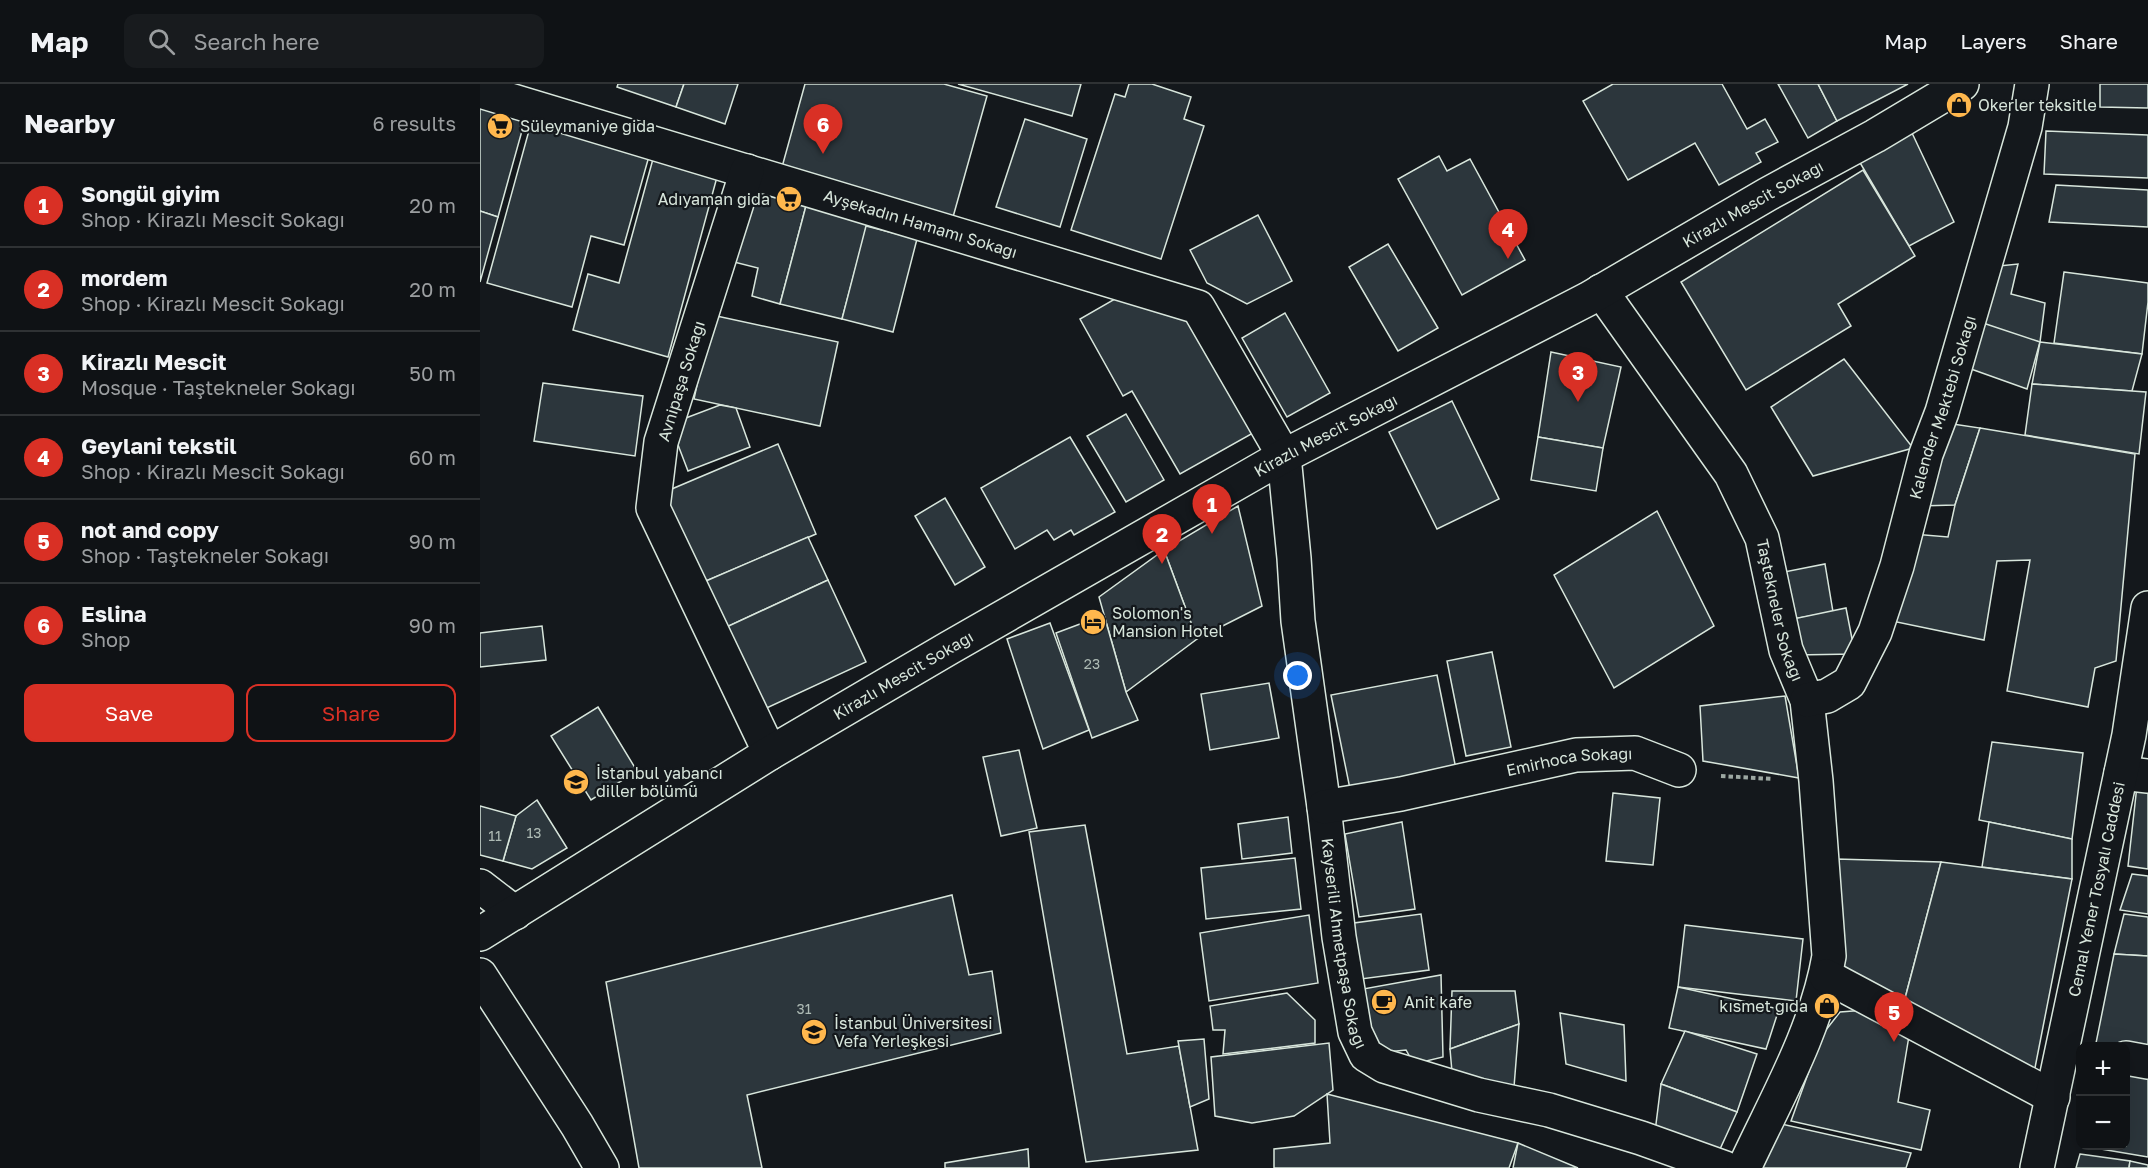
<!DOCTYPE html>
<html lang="en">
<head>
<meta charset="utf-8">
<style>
  :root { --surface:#0f1215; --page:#181b1e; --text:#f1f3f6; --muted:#9b9ea0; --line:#2f3234; --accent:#d93025 }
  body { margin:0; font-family:"Golos Text",sans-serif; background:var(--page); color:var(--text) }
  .controls { position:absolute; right:18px; bottom:18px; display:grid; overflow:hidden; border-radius:12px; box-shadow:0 6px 24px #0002 }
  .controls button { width:54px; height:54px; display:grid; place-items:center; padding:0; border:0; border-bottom:2px solid var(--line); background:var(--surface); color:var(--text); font:30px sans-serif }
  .you { position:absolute; left:818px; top:592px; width:21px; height:21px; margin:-15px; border:4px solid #fff; border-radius:50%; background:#1a73e8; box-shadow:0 0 0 9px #1a73e833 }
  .badge { display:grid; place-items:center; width:39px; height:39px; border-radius:50%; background:var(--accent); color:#fff; font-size:20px; font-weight:700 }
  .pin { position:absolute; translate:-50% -50px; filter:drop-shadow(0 2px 3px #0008) }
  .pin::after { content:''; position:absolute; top:32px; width:21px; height:18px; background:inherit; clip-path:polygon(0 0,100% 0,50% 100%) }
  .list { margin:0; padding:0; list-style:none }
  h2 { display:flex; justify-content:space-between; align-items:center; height:78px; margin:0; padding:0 24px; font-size:26px }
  h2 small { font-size:20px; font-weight:400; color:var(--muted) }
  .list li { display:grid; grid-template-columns:39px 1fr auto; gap:18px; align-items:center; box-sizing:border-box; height:84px; padding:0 24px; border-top:2px solid var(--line) }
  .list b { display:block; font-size:22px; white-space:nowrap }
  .list p { margin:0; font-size:20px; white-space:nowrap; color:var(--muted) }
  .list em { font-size:20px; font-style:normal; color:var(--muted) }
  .actions { display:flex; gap:12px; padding:18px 24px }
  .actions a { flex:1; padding:14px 0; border:2px solid var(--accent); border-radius:12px; text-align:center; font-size:21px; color:var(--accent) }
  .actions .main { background:var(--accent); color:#fff }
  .icon { flex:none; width:33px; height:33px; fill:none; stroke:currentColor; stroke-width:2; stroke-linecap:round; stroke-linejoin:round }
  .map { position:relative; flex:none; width:1668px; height:1084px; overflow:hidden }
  header { display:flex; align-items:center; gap:36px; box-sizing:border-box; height:84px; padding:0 30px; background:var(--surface); border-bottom:2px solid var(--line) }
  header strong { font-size:28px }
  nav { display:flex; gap:33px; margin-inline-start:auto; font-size:21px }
  .search { width:420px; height:54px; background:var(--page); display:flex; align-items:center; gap:15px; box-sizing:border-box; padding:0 21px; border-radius:12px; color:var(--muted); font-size:22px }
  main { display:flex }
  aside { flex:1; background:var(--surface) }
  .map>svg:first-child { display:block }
  .building { fill:#2c363c; stroke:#d8e6dc; stroke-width:1.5 }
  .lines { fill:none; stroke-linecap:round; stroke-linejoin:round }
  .minor-casing { stroke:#d8e6dc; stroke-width:36 }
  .tertiary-casing { stroke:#d8e6dc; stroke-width:36 }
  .path { stroke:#9da8a2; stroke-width:4; stroke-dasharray:4.5 3; stroke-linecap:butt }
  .minor { stroke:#14181c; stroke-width:33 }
  .tertiary { stroke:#14181c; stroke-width:33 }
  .labels { text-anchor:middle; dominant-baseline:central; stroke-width:4.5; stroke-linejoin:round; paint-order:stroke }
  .number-label { font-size:14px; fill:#adbab4 }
  .poi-label { font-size:16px; fill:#d8e6dc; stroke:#14181c; text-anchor:start }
  .street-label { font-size:16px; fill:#d8e6dc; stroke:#14181c }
</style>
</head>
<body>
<header>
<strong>Map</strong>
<div class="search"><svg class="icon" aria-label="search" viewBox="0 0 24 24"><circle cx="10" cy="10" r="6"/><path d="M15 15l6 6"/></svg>Search here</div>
<nav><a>Map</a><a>Layers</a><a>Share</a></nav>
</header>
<main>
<aside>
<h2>Nearby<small>6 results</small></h2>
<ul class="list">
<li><span class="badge">1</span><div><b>Songül giyim</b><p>Shop · Kirazlı Mescit Sokağı</p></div><em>20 m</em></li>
<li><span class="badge">2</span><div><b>mordem</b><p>Shop · Kirazlı Mescit Sokağı</p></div><em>20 m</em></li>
<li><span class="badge">3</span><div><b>Kirazlı Mescit</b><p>Mosque · Taştekneler Sokağı</p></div><em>50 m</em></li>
<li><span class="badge">4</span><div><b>Geylani tekstil</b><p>Shop · Kirazlı Mescit Sokağı</p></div><em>60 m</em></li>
<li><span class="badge">5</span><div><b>not and copy</b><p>Shop · Taştekneler Sokağı</p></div><em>90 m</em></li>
<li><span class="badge">6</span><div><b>Eslina</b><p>Shop</p></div><em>90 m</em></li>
</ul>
<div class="actions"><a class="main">Save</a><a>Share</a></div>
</aside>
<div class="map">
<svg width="1668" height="1084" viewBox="0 0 1668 1084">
  <rect width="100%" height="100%" fill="#14181c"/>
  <g class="building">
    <polygon points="138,0 204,0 196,23 137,3"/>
    <polygon points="204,0 258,0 245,40 196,23"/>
    <polygon points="325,0 464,0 507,12 473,133 302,83"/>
    <polygon points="478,0 601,0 592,32"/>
    <polygon points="649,0 672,0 711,13 704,35 724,42 681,175 591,146 635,10 645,13"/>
    <polygon points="1133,0 1242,0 1267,45 1285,35 1298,58 1276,69 1281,78 1239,101 1215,59 1148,96 1103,17"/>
    <polygon points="1298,0 1338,0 1357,37 1328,54"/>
    <polygon points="1338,0 1428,0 1357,37"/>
    <polygon points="1620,0 1668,0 1668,24 1620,23"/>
    <polygon points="0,24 45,36 18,133 0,127"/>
    <polygon points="53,32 171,65 144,161 111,152 92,223 7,199"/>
    <polygon points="545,35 607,55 580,143 516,123"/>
    <polygon points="1566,47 1668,51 1668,94 1564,90"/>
    <polygon points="1432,49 1474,138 1429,162 1379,77"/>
    <polygon points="176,64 240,82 188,273 93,246 108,190 139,199"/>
    <polygon points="959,72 967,87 990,75 1045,176 982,211 918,95"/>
    <polygon points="1383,86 1435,172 1358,220 1371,242 1266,306 1201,198"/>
    <polygon points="1576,101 1668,106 1668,143 1569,138"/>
    <polygon points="268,103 327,118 300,220 272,212 278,184 250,177"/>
    <polygon points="327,118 389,134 362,235 300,220"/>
    <polygon points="0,127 18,133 0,198"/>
    <polygon points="778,131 812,197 767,220 727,199 710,166"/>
    <polygon points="386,142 437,155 413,248 362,235"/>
    <polygon points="908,160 958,244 918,267 869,183"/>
    <polygon points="1538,180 1531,210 1565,219 1560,258 1493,243 1509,183"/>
    <polygon points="1584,188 1668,199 1668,218 1662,270 1574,259"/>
    <polygon points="640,212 722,238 782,344 700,390 652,307 643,312 600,235"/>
    <polygon points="805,229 850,309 807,333 762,254"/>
    <polygon points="232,231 358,258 340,342 214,315"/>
    <polygon points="1494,236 1560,258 1547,305 1477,280"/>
    <polygon points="1560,258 1662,270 1652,307 1552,300"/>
    <polygon points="1071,268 1141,283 1123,364 1058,353"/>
    <polygon points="1364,275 1433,364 1333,392 1291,323"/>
    <polygon points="63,299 163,312 155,372 54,357"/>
    <polygon points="1552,300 1666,308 1659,370 1545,351"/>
    <polygon points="972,317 1019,415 957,445 909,348"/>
    <polygon points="240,321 256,324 270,363 208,387 190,340"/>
    <polygon points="646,330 684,396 646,418 607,352"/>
    <polygon points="1466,339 1500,344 1475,421 1439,422"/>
    <polygon points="1500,344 1655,370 1636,577 1615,584 1608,623 1527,607 1550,476 1517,477 1504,556 1407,536 1433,450 1468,453 1475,421"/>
    <polygon points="590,353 635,428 594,451 591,446 574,456 567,446 535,465 501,404"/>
    <polygon points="1058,353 1123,364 1116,407 1051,396"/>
    <polygon points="298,360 336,450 219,500 180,410"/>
    <polygon points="465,414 505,483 475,501 435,432"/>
    <polygon points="758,422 782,522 717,555 684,466"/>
    <polygon points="1177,427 1234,542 1134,604 1074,491"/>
    <polygon points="328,453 348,496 240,546 219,500"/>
    <polygon points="684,466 717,555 646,608 619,513"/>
    <polygon points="1345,480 1353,528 1313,535 1304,488"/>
    <polygon points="348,496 386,578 278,628 240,546"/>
    <polygon points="1366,524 1375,570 1314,571 1313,535"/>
    <polygon points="624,531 646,608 658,636 612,654 576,549"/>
    <polygon points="570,539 609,646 563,665 527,555"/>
    <polygon points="62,542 66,576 0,583 0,549"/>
    <polygon points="1012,568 1031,663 986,672 967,577"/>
    <polygon points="957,591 976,685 870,705 851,611"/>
    <polygon points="789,599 799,654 730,666 721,610"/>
    <polygon points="1305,612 1319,694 1223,677 1220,622"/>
    <polygon points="118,623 157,687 111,716 71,652"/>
    <polygon points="1512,658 1603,669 1592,755 1499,736"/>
    <polygon points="539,666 557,744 521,752 503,673"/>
    <polygon points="1658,693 1668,694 1668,785 1648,782"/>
    <polygon points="1133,709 1180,714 1173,781 1126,777"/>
    <polygon points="57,716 87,764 52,785 23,777 36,732"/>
    <polygon points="0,722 36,732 23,777 0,771"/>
    <polygon points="808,733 812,769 762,775 758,740"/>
    <polygon points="922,738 935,825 879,833 865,750"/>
    <polygon points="1509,738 1592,755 1592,795 1502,783"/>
    <polygon points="605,741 647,970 699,962 718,1066 606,1078 549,748"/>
    <polygon points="815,774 821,825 726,835 721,784"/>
    <polygon points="1356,775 1461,778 1423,922 1355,880"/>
    <polygon points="1461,778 1592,795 1553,994 1423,922"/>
    <polygon points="1652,790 1668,792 1668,830 1640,826"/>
    <polygon points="472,811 489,891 512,887 521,949 267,1011 282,1084 159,1084 126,898"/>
    <polygon points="941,830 949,886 881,895 874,839"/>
    <polygon points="1644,830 1668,833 1668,872 1634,870"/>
    <polygon points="829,831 838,899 729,917 720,849"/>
    <polygon points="1205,841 1323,855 1316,917 1198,903"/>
    <polygon points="1634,870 1668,872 1668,970 1646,962 1616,959"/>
    <polygon points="961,891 963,973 934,980 926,966 897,969 883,905"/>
    <polygon points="1198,903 1299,925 1286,965 1189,944"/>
    <polygon points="972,907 1035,907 1039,940 970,965"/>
    <polygon points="807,909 835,936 835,959 743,970 745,946 733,946 730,922"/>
    <polygon points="1386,926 1429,952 1418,1018 1450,1026 1441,1066 1311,1037 1342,951 1360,928"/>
    <polygon points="1080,929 1144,941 1146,997 1086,980"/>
    <polygon points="1039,940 1034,1003 972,988 970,965"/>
    <polygon points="1205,947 1277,970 1257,1028 1181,1000"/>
    <polygon points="724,955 729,1015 710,1023 698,957"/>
    <polygon points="849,959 853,1006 814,1032 772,1039 735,1032 731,973"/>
    <polygon points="1646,987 1668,992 1668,1073 1603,1062 1646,1062"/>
    <polygon points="1181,1000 1257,1028 1240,1065 1175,1048"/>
    <polygon points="847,1010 1038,1059 1029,1084 794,1084 794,1065 850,1059"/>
    <polygon points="1297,1039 1431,1069 1426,1084 1277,1084"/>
    <polygon points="1038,1059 1098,1084 1033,1084"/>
    <polygon points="548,1065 549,1084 465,1084 465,1079"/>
    <polygon points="1600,1070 1650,1077 1649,1084 1596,1084"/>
    <polygon points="1650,1077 1668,1081 1668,1084 1649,1084"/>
  </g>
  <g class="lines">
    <g class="minor-casing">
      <g id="minor">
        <path id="s1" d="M0,7L718,223L804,372L814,474L818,537L844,723L859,853L875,948L886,971L904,982L999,1011L1069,1026L1161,1054L1245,1084"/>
        <polyline points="267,87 181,358 173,424 290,669"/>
        <path id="s2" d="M1121,207L1251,390L1282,454L1306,566L1327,616L1336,697L1349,872C1336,947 1296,1015 1264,1084"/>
        <path id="s3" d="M1327,616L1347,612L1369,599L1395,548L1417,482L1446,370L1462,328L1545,43L1552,0"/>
        <polyline points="1641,689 1668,692"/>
        <path id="s4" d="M844,723L921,710L1096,671L1155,669L1199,686"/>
        <polyline points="0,802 35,829"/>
        <polyline points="0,891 97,1041 122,1084"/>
        <polyline points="1346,892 1573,1013"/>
        <polyline points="1646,974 1668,978"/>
      </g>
    </g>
    <g class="tertiary-casing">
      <g id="tertiary">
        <path id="s5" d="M0,850L290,669L469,564L804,372L1108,215L1288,110L1395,52L1482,0"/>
        <path id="s6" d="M1557,1084L1649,651L1668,524"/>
      </g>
    </g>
    <polyline class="path" points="1241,692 1293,695"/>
    <use href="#minor" class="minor"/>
    <use href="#tertiary" class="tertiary"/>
  </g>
  <defs>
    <g id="shop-disc" transform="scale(1.35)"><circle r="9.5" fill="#ffb74d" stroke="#14181c"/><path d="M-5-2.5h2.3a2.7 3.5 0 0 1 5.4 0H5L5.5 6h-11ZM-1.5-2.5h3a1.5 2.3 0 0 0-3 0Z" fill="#111"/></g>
    <g id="supermarket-disc" transform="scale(1.35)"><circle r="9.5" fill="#ffb74d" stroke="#14181c"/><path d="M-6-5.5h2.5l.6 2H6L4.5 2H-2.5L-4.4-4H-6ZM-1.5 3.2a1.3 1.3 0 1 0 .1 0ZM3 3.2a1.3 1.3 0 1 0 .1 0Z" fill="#111"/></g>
    <g id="hotel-disc" transform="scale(1.35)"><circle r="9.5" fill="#ffb74d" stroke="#14181c"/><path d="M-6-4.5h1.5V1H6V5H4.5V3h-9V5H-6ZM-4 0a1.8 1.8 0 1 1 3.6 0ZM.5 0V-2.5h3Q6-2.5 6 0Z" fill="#111"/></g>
    <g id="university-disc" transform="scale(1.35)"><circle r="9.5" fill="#ffb74d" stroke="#14181c"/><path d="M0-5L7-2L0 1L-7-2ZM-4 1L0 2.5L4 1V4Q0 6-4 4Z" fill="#111"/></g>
    <g id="cafe-disc" transform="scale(1.35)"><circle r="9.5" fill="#ffb74d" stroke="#14181c"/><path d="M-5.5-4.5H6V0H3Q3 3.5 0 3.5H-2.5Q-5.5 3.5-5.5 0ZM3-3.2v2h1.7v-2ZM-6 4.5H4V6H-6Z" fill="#111"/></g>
    <g id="school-disc" transform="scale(1.35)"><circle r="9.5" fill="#ffb74d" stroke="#14181c"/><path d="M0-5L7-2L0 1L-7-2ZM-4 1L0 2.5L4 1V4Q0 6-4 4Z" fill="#111"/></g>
  </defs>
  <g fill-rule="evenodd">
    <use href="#shop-disc" x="1479" y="21"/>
    <use href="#supermarket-disc" x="20" y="42"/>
    <use href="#supermarket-disc" x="309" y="115"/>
    <use href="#hotel-disc" x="613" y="538"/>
    <use href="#university-disc" x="96" y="698"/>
    <use href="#cafe-disc" x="904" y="918"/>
    <use href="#shop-disc" x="1347" y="922"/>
    <use href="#school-disc" x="334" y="948"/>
  </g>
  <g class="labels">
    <g class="number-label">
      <text x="612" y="579">23</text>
      <text x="54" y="748">13</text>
      <text x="15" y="751">11</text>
      <text x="324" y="924">31</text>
    </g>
    <g class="poi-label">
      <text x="1498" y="21">Okerler teksitle</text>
      <text x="40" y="42">Süleymaniye gida</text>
      <text x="290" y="115" text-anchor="end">Adıyaman gida</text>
      <text x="632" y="529">Solomon's<tspan x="632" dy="18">Mansion Hotel</tspan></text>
      <text x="116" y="689">İstanbul yabancı<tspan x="116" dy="18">diller bölümü</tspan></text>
      <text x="924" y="918">Anit kafe</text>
      <text x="1328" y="922" text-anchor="end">kısmet gıda</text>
      <text x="354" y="939">İstanbul Üniversitesi<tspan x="354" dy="18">Vefa Yerleşkesi</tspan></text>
    </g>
    <g class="street-label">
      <text stroke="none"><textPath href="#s5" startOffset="1468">Kirazlı Mescit Sokağı</textPath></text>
      <text stroke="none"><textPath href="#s1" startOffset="460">Ayşekadın Hamamı Sokağı</textPath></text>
      <text transform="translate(201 297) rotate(-73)">Avnipaşa Sokağı</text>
      <text stroke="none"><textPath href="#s3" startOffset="338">Kalender Mektebi Sokağı</textPath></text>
      <text stroke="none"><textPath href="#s5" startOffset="982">Kirazlı Mescit Sokağı</textPath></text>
      <text stroke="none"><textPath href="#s2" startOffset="370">Taştekneler Sokağı</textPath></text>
      <text stroke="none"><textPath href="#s5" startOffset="496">Kirazlı Mescit Sokağı</textPath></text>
      <text stroke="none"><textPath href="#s4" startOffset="250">Emirhoca Sokağı</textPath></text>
      <text stroke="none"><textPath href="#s6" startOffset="285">Cemal Yener Tosyalı Caddesi</textPath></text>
      <text stroke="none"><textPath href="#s1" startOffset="1413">Kayserili Ahmetpaşa Sokağı</textPath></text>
    </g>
  </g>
</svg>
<div class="controls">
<button>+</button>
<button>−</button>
</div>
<div class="you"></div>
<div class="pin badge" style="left:732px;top:450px">1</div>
<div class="pin badge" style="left:682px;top:480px">2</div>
<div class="pin badge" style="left:1098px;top:318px">3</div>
<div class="pin badge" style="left:1028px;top:175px">4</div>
<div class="pin badge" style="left:1414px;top:958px">5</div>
<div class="pin badge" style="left:343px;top:70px">6</div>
</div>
</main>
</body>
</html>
